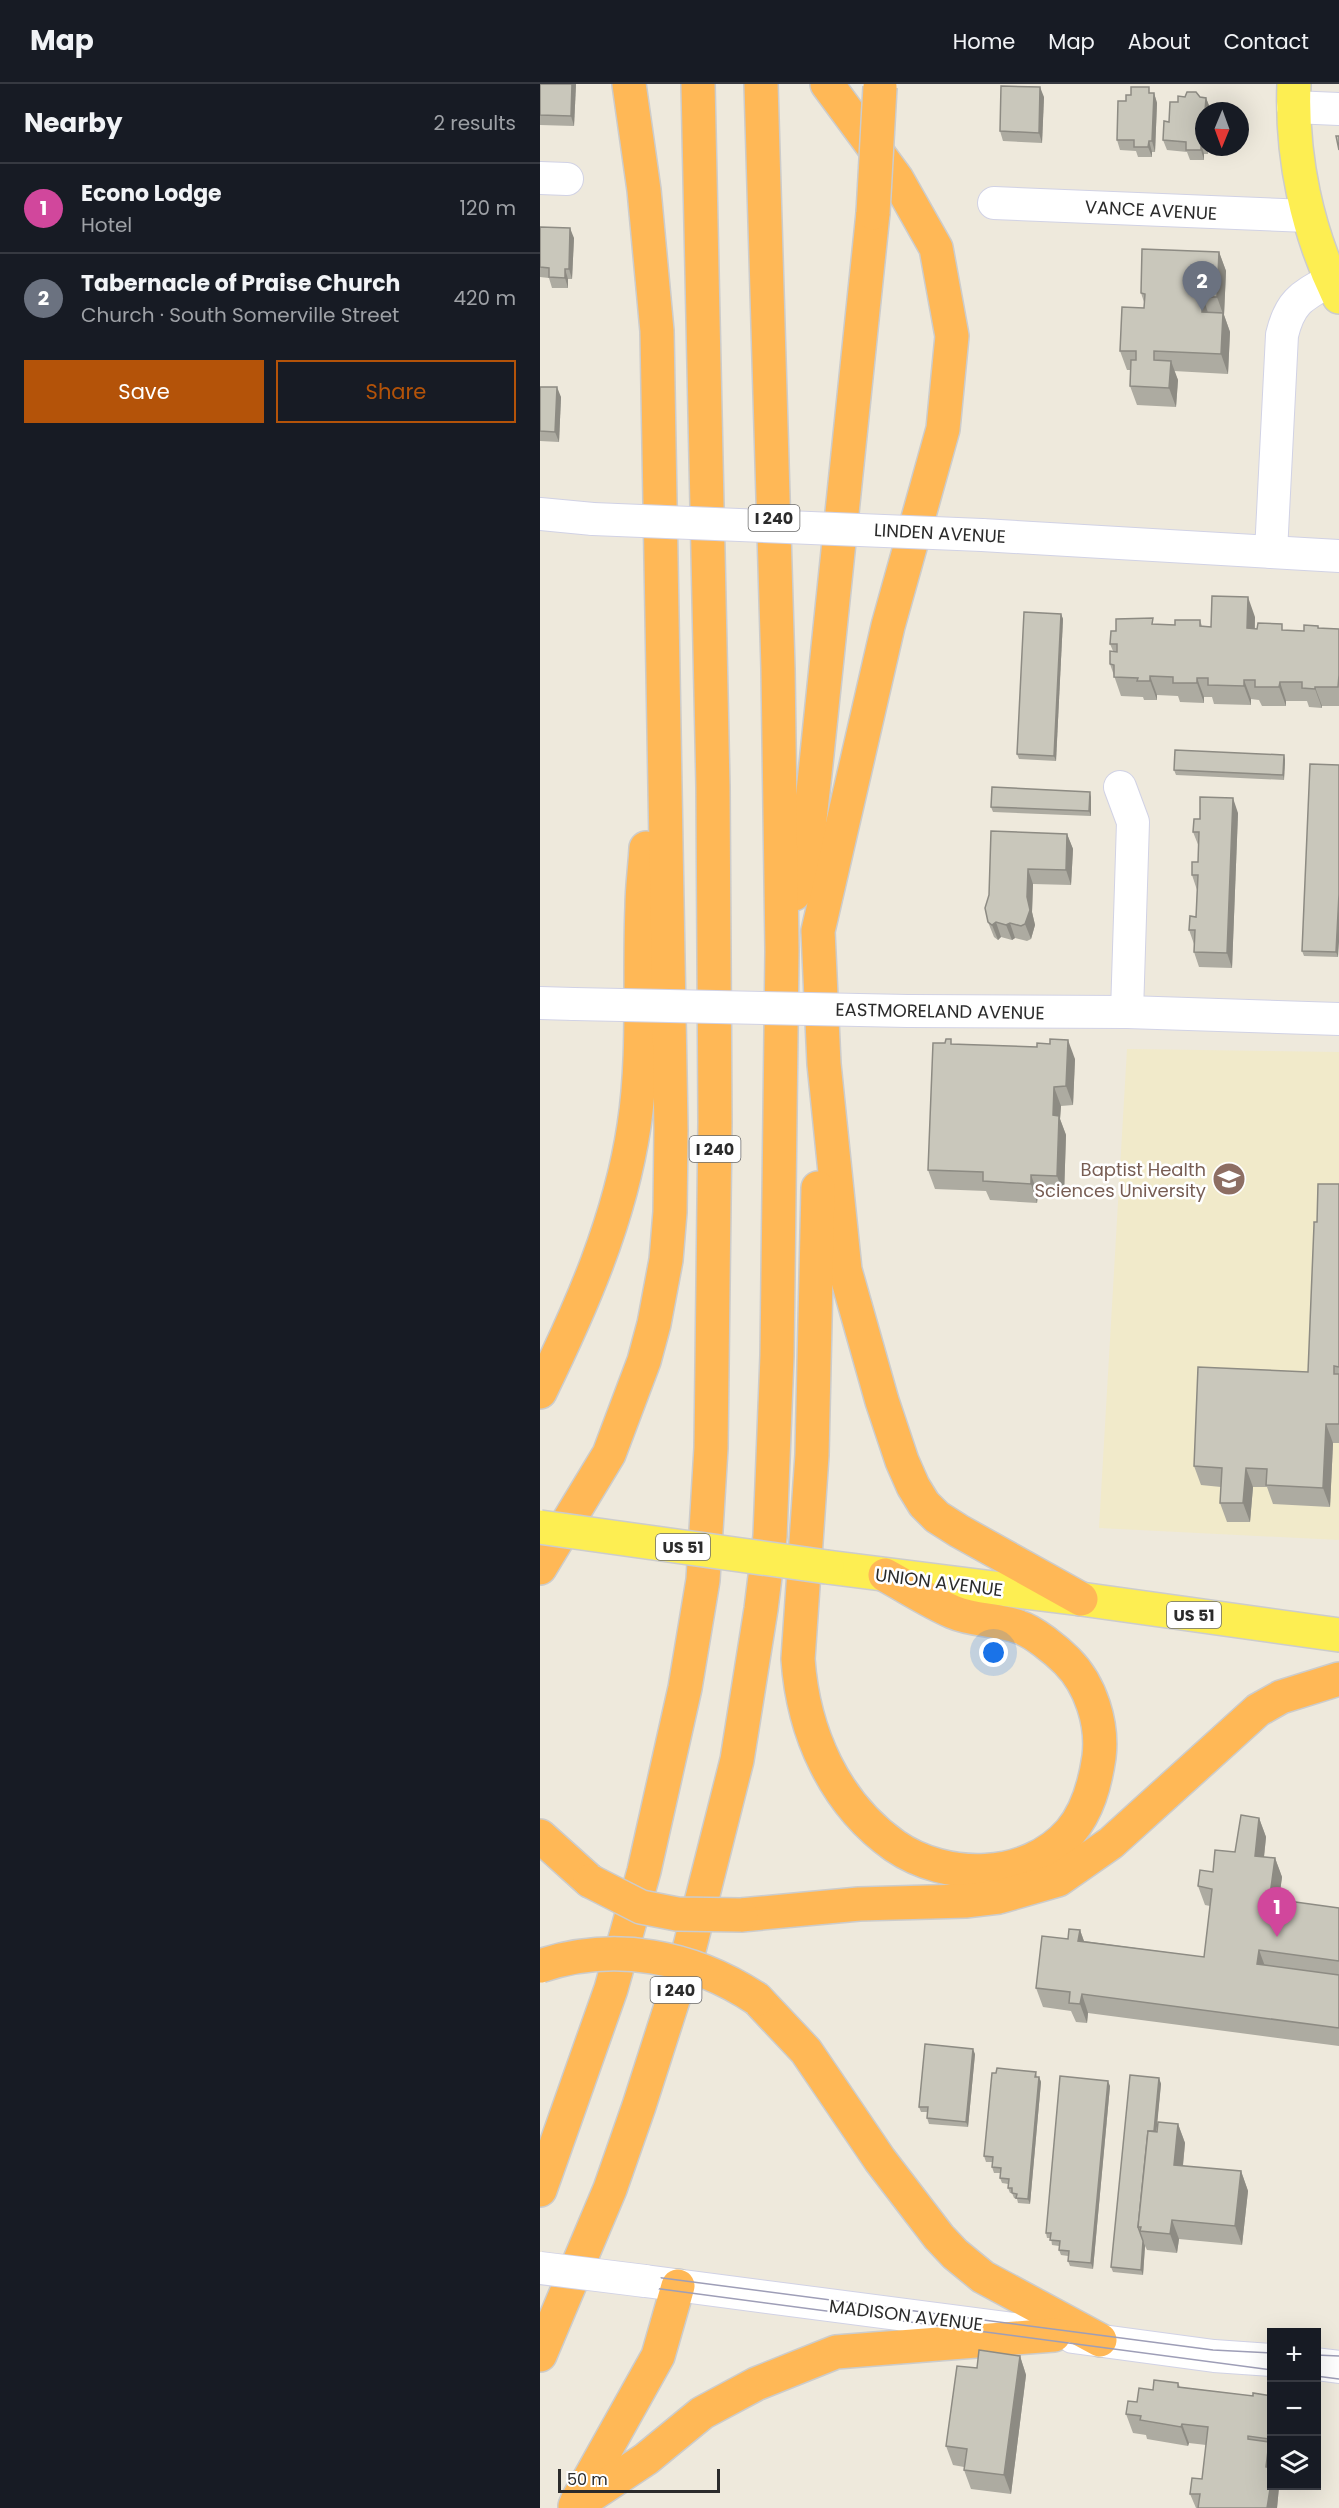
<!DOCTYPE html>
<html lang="en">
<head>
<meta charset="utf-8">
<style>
  :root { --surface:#171b24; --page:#20242c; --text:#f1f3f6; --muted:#9ea1a6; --line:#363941; --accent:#b45309 }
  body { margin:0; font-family:Poppins,sans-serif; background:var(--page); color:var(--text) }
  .controls { position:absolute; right:18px; bottom:18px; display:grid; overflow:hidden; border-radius:0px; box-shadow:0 6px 24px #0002 }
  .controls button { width:54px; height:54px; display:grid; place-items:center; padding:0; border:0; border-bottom:2px solid var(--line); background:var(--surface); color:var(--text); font:30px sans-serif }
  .compass { position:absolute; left:655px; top:18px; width:54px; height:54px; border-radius:50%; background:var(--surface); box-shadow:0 6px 24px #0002; rotate:181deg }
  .scale { position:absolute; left:18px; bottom:15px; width:162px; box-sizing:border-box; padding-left:6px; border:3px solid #2b2b2b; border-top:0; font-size:16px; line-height:21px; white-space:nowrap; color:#2b2b2b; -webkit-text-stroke:4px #fff; paint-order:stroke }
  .you { position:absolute; left:454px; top:1569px; width:21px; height:21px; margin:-15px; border:4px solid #fff; border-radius:50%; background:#1a73e8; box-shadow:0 0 0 9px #1a73e833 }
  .badge { display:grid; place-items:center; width:39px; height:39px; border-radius:50%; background:var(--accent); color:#fff; font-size:20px; font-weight:700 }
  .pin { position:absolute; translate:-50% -50px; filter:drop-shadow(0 2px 3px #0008) }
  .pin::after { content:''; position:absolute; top:32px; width:21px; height:18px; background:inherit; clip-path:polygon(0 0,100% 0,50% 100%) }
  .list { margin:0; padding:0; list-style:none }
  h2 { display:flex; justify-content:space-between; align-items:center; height:78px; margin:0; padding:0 24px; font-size:26px }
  h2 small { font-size:20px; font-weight:400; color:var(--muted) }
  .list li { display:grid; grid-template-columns:39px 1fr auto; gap:18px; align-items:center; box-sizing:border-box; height:90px; padding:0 24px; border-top:2px solid var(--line) }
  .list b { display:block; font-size:22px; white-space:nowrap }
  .list p { margin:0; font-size:20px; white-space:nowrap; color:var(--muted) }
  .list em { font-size:20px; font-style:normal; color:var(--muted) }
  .actions { display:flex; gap:12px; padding:18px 24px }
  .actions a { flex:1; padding:14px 0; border:2px solid var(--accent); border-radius:0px; text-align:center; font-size:21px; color:var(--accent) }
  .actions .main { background:var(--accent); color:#fff }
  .icon { flex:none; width:33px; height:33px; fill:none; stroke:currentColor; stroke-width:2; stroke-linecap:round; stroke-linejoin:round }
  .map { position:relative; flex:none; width:799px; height:2424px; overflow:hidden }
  header { display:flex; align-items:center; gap:36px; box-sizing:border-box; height:84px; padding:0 30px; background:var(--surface); border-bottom:2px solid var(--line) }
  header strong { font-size:28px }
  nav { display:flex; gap:33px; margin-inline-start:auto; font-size:21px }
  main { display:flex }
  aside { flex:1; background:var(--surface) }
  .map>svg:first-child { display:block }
  .education { fill:#f1eaca }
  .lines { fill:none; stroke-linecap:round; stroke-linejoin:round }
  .minor-casing { stroke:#d1d2e5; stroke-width:34 }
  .major-casing { stroke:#ccc; stroke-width:36 }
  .highway-casing { stroke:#ccc; stroke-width:36 }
  .minor { stroke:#fff; stroke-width:32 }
  .major { stroke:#fdee52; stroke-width:33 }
  .highway { stroke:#ffb856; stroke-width:33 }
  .tram { stroke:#9e9eb7; stroke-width:1.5 }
  .minor-bridge-casing { stroke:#d1d2e5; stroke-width:34; stroke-linecap:butt }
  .major-bridge-casing { stroke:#ccc; stroke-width:36; stroke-linecap:butt }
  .highway-bridge-casing { stroke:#ccc; stroke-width:36; stroke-linecap:butt }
  .minor-bridge { stroke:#fff; stroke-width:32 }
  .major-bridge { stroke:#fdee52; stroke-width:33 }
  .highway-bridge { stroke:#ffb856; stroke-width:33 }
  .wall { fill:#adaba1 }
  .shaded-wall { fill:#8d8b83 }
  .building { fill:#c9c7bb; stroke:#8d8b83; stroke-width:1.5 }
  .labels { text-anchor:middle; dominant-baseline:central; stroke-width:5; stroke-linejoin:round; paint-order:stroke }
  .shield { fill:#fff; stroke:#6b6b6b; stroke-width:1.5 }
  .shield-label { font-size:16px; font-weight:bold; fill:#2b2b2b }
  .street-label { font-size:18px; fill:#2b2b2b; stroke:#fff }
  .education-label { font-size:18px; fill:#785e54; stroke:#fff; text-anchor:end }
</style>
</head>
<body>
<header>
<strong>Map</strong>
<nav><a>Home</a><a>Map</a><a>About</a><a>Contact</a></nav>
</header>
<main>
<aside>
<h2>Nearby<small>2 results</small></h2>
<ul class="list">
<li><span class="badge" style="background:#d1479c">1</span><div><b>Econo Lodge</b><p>Hotel</p></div><em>120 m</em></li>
<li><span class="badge" style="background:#6b7280">2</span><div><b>Tabernacle of Praise Church</b><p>Church · South Somerville Street</p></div><em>420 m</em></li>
</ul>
<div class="actions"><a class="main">Save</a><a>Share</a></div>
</aside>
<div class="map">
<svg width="799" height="2424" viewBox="0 0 799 2424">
  <rect width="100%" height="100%" fill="#eee9dc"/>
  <polygon class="education" points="587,965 799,968 799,1456 559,1444"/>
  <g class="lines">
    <g class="minor-casing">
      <g id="minor">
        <polyline points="753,23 799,25"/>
        <polyline points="0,94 27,95"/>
        <polyline points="454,119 768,132"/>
        <polyline points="0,430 53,435"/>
        <polyline points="442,451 799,472"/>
        <path d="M731,468L742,251C750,217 762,212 791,196"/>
        <polyline points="580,703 593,738 587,928"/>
        <polyline points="0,919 34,920"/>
        <polyline points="368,927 587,928 799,935"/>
        <polyline points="105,2197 480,2246"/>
        <polyline points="533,2253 674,2272 732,2276"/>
        <polyline points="776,2280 799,2283"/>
      </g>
    </g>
    <g class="major-casing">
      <g id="major">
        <path d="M754,0C751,73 767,147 799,213"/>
        <polyline points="287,1483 541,1515 799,1551"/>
      </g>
    </g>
    <g class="highway-casing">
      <g id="highway">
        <polyline points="287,0 357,95 396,164 412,252 403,345 348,542 278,847 284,980 305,1186 342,1317 362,1377 373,1402 384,1420 397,1433 419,1447 541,1515"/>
        <polyline points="254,810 269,744 276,680 333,129"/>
        <path d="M278,1104L272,1371L258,1575C263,1648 294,1719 355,1762C406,1797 487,1797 530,1748C548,1727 555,1700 559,1673C563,1640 551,1601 527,1577C517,1567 493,1547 479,1543C458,1535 433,1537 413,1528C390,1518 367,1503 345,1491"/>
        <path d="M0,1308C41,1224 80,1136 94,1042C105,970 99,896 102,823C102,803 105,784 106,764"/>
        <polyline points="0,1484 69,1370 104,1277 114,1240 126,1176 130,1128 131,1046 117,247 104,106 89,0"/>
        <polyline points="0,1752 50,1797"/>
        <polyline points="201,1831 319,1820 425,1817 459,1813 518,1796 571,1759 718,1626 741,1613 799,1595"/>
        <polyline points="217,1915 266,1967 340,2076 399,2153 415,2170 443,2193 560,2256"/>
        <polyline points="0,2106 71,1905 104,1787 145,1604 163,1496 171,1364 175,1038 173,703 158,0"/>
        <polyline points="0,2271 70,2105 99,2022 149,1866 197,1676 221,1525 230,1452 237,1272 242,867 238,585 221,0"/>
        <polyline points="37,2417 118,2272 138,2202"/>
        <polyline points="35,2422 106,2375 162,2329 216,2300 296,2268 514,2251"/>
      </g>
    </g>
    <use href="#minor" class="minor"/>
    <use href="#major" class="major"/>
    <use href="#highway" class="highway"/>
    <g class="tram">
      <polyline points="0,2178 673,2266 732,2269"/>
      <polyline points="0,2189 732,2286"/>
      <polyline points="776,2271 799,2272"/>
      <polyline points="776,2292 799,2295"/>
    </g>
    <g class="minor-bridge-casing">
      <g id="minor-bridge">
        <polyline points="53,435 442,451"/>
        <polyline points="34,920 368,927"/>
        <polyline points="0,2184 105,2197"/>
      </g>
    </g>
    <g class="major-bridge-casing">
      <polyline id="major-bridge" points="0,1443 287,1483"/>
    </g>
    <g class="highway-bridge-casing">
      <g id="highway-bridge">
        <polyline points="333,129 340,3"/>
        <polyline points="50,1797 101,1823 137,1830 201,1831"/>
        <path d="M0,1882C75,1857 152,1872 217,1915"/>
      </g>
    </g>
    <use href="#minor-bridge" class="minor-bridge"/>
    <use href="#major-bridge" class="major-bridge"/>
    <use href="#highway-bridge" class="highway-bridge"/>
  </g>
  <g class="wall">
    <polygon points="0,0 36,0 34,42 0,41"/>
    <polygon points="614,9 617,19 615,68 612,68 612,73 598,73 596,67 580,66 577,56 591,11"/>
    <polygon points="504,13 502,59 463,57 460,47"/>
    <polygon points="660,13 666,14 670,24 669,27 664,27 664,63 668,63 668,70 664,70 664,76 650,76 647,68 627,66 623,56 629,38 638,18"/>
    <polygon points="0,143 34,154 32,195 28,195 28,204 12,204 9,194 0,193"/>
    <polygon points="679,168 686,187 684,231 690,248 688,290 634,287 638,296 636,323 597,321 590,302 590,286 587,286 580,267 604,224 604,218 601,209"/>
    <polygon points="0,303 21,313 19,358 0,357"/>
    <polygon points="521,530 523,535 516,677 479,675 477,670"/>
    <polygon points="715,533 715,545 764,547 778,542 779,545 799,545 799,622 782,622 782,624 769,623 767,617 746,617 746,622 722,622 719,616 711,615 711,621 674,620 672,613 664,613 664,619 640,618 638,612 617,611 617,616 604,616 603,613 581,612 570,580 573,567 570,560 576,547 615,540 635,541 660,536 662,542 671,543"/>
    <polygon points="744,671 745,676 744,696 636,691 634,686"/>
    <polygon points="799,681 798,873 764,872 762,867"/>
    <polygon points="551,713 551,732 453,728 451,723"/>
    <polygon points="698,729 692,884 659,883 654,868 654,860 649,846 656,833 657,806 652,791 658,778 659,763 653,748 660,735"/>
    <polygon points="527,750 533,765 531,801 493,800 492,828 495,841 491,855 487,857 475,854 472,856 461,853 458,856 454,853 448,838 445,824"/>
    <polygon points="413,960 535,975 533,1021 521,1022 520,1035 526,1051 524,1111 498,1110 497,1119 450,1116 446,1107 395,1105 388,1086"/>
    <polygon points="799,1100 799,1359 793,1359 790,1423 733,1420 727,1403 713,1403 710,1438 687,1438 680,1419 681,1403 661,1401 654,1382 768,1288 777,1138"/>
    <polygon points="719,1734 726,1753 724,1773 735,1774 742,1793 739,1816 799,1824 799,1962 548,1929 547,1939 536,1938 531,1927 503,1923 496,1904 528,1855 540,1846 544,1857 664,1873 670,1822 665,1821 658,1802 695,1768"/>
    <polygon points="435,1970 428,2043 389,2040 387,2034 387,2028 381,2028 379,2023"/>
    <polygon points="496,1988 497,1993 499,1993 501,1998 490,2120 478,2119 477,2115 474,2114 472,2109 470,2109 468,2104 468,2100 462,2099 460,2094 461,2089 454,2089 452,2083 453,2078 446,2078 444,2072 456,1989"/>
    <polygon points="619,1994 621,2000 616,2048 638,2040 645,2059 643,2082 701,2087 708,2107 702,2161 639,2155 637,2169 607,2166 605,2162 603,2191 573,2188 571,2183"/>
    <polygon points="570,2002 553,2185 530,2182 528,2177 528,2172 521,2171 519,2166 519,2162 512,2161 511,2154 507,2154 506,2149"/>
    <polygon points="480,2272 486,2291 471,2410 431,2405 424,2386 424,2383 413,2381 406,2362 437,2284"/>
    <polygon points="638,2299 640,2303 713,2312 732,2312 732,2402 739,2402 739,2403 737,2424 656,2424 650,2410 662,2395 666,2361 649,2359 648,2362 607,2355 606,2351 593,2349 586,2330 597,2318 613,2306"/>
  </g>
  <g class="shaded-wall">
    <polygon points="32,0 36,0 34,42 31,32"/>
    <polygon points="500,3 504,13 502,59 499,49"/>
    <polygon points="614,9 617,19 615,68 612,57"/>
    <polygon points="666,14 670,24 669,27 665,27"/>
    <polygon points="609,57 612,68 612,73 608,63"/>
    <polygon points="661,59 664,70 664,76 661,66"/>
    <polygon points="30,144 34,154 32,195 29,185"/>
    <polygon points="679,168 686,187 684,231 690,248 688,290 681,270 683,230 677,213"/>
    <polygon points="25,185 28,195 28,204 25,194"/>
    <polygon points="663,213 669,232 662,228"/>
    <polygon points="631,277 638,296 636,323 629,304"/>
    <polygon points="17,303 21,313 19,358 15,348"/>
    <polygon points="708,513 715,533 714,563 707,544"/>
    <polygon points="521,530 523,535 516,677 514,672"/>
    <polygon points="610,592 617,611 617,616 610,597"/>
    <polygon points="657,594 664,613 664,619 657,599"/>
    <polygon points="704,596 711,615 711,621 704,602"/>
    <polygon points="740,598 746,617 746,622 739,603"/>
    <polygon points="775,603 782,622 782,624 775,605"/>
    <polygon points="744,671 745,676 744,696 743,691"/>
    <polygon points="550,708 551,713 551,732 549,727"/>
    <polygon points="693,714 698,729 692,884 687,869"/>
    <polygon points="527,750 533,765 531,801 526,786"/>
    <polygon points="488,785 493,800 492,828 495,841 491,855 485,840"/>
    <polygon points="799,810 799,858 798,873 796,868"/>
    <polygon points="456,838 461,853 458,856 452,841"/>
    <polygon points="470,839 475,854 472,856 466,841"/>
    <polygon points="528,956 535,975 533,1021 526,1002"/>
    <polygon points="514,1003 521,1022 520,1035 526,1051 524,1111 517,1092 513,1031"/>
    <polygon points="491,1091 498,1110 497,1119 491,1100"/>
    <polygon points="786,1340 793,1359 790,1423 783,1404"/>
    <polygon points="706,1384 713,1403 710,1438 703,1419"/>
    <polygon points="719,1734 726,1753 722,1791 715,1772"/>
    <polygon points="735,1774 742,1793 737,1830 727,1814"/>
    <polygon points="540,1846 547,1866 538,1857"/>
    <polygon points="719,1866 726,1885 717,1880"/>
    <polygon points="542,1910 548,1929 547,1939 540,1920"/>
    <polygon points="433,1965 435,1970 428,2043 426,2038"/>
    <polygon points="499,1993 501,1998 490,2120 488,2115"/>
    <polygon points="619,1994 621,2000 607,2147 604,2147"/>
    <polygon points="568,1997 570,2002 553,2185 551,2179"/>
    <polygon points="638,2040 645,2059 641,2100 634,2081"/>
    <polygon points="701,2087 708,2107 702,2161 695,2142"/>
    <polygon points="632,2136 639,2155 637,2169 630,2150"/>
    <polygon points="603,2157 605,2162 603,2191 601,2186"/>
    <polygon points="480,2272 486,2291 471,2410 464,2391"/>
    <polygon points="642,2340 649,2359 648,2362 641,2343"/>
    <polygon points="731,2346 732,2349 732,2361 729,2355"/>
    <polygon points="729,2358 732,2364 732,2402 739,2402 739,2403 737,2424 727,2424 726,2383"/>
  </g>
  <g class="building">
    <polygon points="0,0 32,0 31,32 0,31"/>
    <polygon points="461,2 500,3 499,49 460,47"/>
    <polygon points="591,3 609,3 609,9 614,9 612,57 609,57 608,63 594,63 594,56 577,56 578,17 586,17 586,11 591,11"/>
    <polygon points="647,8 656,8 660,13 666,14 665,27 664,27 664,59 661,59 661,66 646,66 646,58 623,56 624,37 629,38 630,18 638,18 638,12 645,13"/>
    <polygon points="796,52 799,52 799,66"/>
    <polygon points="0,143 30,144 29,185 25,185 25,194 9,193 9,184 0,183"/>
    <polygon points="602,165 679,168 677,213 663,213 662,228 683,229 681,270 614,267 614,276 631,277 629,304 590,302 591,276 596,276 596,267 580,267 582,223 604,224 605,210 601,209"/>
    <polygon points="0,303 17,303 15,348 0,347"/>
    <polygon points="672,512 708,513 707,544 717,545 718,539 742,540 742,546 764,547 764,541 778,542 778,544 799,545 799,591 798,603 775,603 775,605 762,604 762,598 740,598 739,603 715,603 715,596 704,596 704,602 668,601 668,594 657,594 657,599 633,599 633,593 610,592 610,597 597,597 598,594 574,593 574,581 570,580 570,567 577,568 577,560 570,560 571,547 576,547 576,535 613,534 612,540 635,541 635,536 660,536 660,542 671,543"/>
    <polygon points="484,528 521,530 514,672 477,670"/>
    <polygon points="635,666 744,671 743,691 634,686"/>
    <polygon points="770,680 799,681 799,810 796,868 762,867"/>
    <polygon points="452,703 550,708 549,727 451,723"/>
    <polygon points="660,713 693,714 687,869 654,868 655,846 649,846 650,832 656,833 658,791 652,791 652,778 658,778 659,748 653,748 654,735 660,735"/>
    <polygon points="451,747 527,750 526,786 488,785 487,813 490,826 485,840 481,842 470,839 466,841 456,838 452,841 448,838 445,824 449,811"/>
    <polygon points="406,955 411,955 411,960 497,963 497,959 510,960 510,955 528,956 526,1002 514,1003 513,1031 519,1032 517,1092 491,1091 491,1100 443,1097 443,1088 388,1086 393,959 405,959"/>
    <polygon points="778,1100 799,1100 799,1283 794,1282 794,1290 799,1290 799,1340 786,1340 783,1404 726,1401 727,1385 706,1384 703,1419 680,1419 682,1384 654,1382 658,1283 768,1288 774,1141 774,1138 777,1138"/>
    <polygon points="701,1731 719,1734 715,1772 735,1774 730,1811 727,1814 799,1824 799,1877 719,1866 717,1880 799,1891 799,1944 542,1910 540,1920 529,1919 530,1908 496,1904 502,1852 528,1855 529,1845 540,1846 538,1857 664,1873 672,1805 658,1802 660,1786 673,1788 675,1766 695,1768"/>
    <polygon points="385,1960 433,1965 426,2038 387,2034 388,2023 379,2023"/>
    <polygon points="457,1984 496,1988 495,1993 499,1993 488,2115 476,2114 477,2110 472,2109 472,2104 468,2104 469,2095 460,2094 461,2084 452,2083 453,2073 444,2072 452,1989 456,1989"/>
    <polygon points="590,1991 619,1994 614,2047 608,2047 598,2143 603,2157 601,2186 571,2183"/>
    <polygon points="520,1992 568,1997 551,2179 528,2177 529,2167 519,2166 520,2157 510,2156 511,2149 506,2149"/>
    <polygon points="618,2038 638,2040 634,2081 701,2087 695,2142 632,2136 630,2150 600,2147 601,2143 598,2143 608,2047 617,2048"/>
    <polygon points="439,2266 480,2272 464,2391 424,2386 427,2365 406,2362 417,2282 437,2284"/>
    <polygon points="614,2296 638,2299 638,2303 713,2312 713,2309 732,2312 732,2346 731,2346 729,2355 708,2352 708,2355 729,2358 726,2383 732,2384 732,2392 727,2424 658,2424 660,2410 650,2410 652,2394 662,2395 668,2343 642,2340 641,2343 600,2336 601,2332 586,2330 588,2317 597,2318 599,2304 613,2306"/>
  </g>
  <defs>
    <g id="university-disc" transform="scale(1.725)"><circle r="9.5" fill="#8d6e63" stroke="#fff"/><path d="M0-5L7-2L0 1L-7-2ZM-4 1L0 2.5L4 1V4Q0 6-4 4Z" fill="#fff"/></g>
  </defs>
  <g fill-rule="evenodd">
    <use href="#university-disc" x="689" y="1095"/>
  </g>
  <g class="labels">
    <g class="shield">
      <rect x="208.5" y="421" width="51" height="26" rx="4.5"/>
      <rect x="149.5" y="1052" width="51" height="26" rx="4.5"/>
      <rect x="116" y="1450" width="54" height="26" rx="4.5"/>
      <rect x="627" y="1518" width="54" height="26" rx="4.5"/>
      <rect x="110.5" y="1893" width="51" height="26" rx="4.5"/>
    </g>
    <g class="shield-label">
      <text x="234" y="434">I 240</text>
      <text x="175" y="1065">I 240</text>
      <text x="143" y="1463">US 51</text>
      <text x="654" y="1531">US 51</text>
      <text x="136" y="1906">I 240</text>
    </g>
    <g class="street-label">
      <text transform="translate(611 126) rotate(3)">VANCE AVENUE</text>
      <text transform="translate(400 449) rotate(3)">LINDEN AVENUE</text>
      <text transform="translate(400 927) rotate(1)">EASTMORELAND AVENUE</text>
      <text transform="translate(399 1498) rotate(7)">UNION AVENUE</text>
      <text transform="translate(366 2231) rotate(7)">MADISON AVENUE</text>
    </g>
    <g class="education-label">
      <text x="666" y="1085">Baptist Health<tspan x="666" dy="21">Sciences University</tspan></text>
    </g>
  </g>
</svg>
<div class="controls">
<button>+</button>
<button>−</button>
<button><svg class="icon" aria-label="layers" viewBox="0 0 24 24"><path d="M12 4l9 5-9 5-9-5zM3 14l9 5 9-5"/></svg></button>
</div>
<svg class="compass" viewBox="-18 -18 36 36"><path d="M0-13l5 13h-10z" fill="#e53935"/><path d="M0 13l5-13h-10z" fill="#9ea1a6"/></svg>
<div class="scale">50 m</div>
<div class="you"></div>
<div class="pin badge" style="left:737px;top:1853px;background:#d1479c">1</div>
<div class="pin badge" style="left:662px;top:227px;background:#6b7280">2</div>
</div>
</main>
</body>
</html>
